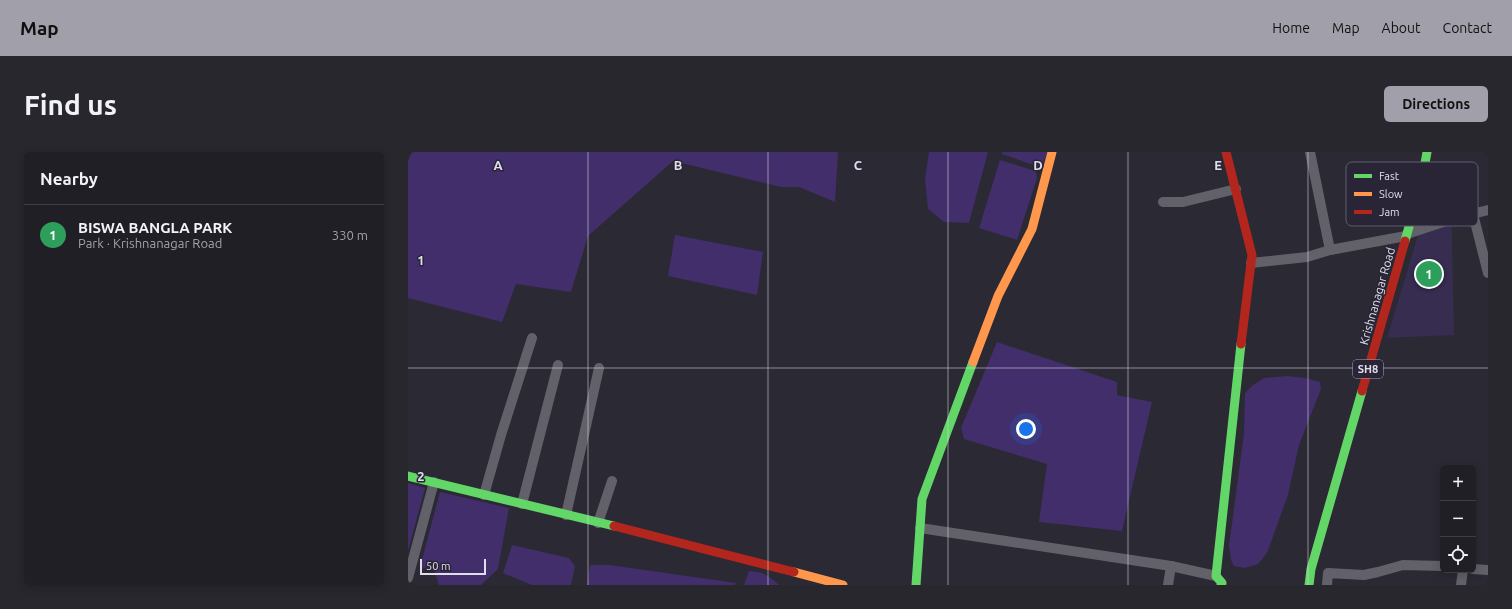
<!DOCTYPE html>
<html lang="en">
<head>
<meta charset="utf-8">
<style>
  :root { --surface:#201f26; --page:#28272e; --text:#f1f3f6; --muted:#a2a2a7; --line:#3d3d43; --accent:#a19faa }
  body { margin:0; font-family:Ubuntu,sans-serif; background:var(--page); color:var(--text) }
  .controls { position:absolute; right:12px; bottom:12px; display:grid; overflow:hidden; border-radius:6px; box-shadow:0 2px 10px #0003 }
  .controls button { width:36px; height:36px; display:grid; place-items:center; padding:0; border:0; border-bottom:1px solid var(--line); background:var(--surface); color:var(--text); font:20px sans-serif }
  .scale { position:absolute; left:12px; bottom:10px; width:66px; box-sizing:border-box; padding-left:4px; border:2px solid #e0deea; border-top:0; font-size:11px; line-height:14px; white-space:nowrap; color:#e0deea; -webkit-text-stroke:3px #292537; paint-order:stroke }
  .you { position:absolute; left:618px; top:277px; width:14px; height:14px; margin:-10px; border:3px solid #fff; border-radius:50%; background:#1a73e8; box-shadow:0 0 0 6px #1a73e833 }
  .badge { display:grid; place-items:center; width:26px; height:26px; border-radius:50%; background:var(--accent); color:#fff; font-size:13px; font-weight:700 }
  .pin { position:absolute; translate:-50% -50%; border:2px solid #fff; box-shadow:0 1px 4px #0006 }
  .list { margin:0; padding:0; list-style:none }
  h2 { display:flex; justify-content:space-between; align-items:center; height:52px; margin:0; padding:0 16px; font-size:17px }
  h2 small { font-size:13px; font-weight:400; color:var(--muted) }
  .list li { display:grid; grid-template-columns:26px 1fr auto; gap:12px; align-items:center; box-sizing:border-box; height:60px; padding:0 16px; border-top:1px solid var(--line) }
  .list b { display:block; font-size:15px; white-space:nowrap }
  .list p { margin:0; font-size:13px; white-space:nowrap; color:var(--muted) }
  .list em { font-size:13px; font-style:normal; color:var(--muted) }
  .icon { flex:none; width:22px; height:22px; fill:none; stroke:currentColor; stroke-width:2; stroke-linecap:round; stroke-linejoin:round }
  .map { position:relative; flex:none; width:1080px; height:433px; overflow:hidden; border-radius:6px }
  header { display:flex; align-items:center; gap:24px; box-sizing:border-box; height:56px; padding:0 20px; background:var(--accent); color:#111 }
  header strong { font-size:19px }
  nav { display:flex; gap:22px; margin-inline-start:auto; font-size:14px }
  .intro { display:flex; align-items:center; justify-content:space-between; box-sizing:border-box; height:96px; padding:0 24px }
  h1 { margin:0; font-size:28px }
  .button { padding:10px 18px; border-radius:6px; background:var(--accent); color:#111; font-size:14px; font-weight:700 }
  main { display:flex; gap:24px; padding:0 24px }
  aside { flex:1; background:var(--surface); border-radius:6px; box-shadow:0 2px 10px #0003 }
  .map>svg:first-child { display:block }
  .green { fill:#362d51 }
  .water { fill:#412e6b }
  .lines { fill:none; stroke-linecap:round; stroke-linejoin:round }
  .street { stroke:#626169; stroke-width:10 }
  .fast { stroke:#63d668; stroke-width:9 }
  .slow { stroke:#ff974d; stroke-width:9 }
  .jam { stroke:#b3261e; stroke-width:9 }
  .grid { fill:none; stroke:#e0deea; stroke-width:1; stroke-opacity:0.55 }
  .labels { text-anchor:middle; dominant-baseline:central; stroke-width:3; stroke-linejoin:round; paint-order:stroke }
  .shield { fill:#292537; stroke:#a9a6b4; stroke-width:1 }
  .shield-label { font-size:11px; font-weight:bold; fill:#e0deea }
  .street-label { font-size:12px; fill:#e0deea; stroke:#292537 }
  .key { fill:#292537; stroke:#605c6d; stroke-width:1 }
  .key-label { font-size:11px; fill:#e0deea }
  .grid-label { font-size:13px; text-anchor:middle; font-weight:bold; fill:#e0deea; stroke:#292537; stroke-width:3; stroke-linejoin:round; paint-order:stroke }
</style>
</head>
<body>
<header>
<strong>Map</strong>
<nav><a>Home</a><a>Map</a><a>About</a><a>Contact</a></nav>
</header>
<div class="intro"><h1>Find us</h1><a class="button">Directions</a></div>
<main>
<aside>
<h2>Nearby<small></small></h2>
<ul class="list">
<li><span class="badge" style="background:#2e9e5b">1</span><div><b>BISWA BANGLA PARK</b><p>Park · Krishnanagar Road</p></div><em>330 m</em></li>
</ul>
</aside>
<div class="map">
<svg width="1080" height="433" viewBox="0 0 1080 433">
  <rect width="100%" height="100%" fill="#2b2933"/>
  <polygon class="green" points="1043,39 1046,183 979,186 1017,60"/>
  <g class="water">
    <polygon points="4,0 430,0 427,50 391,35 373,35 265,9 180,84 163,140 108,132 94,170 0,146 0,9"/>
    <polygon points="521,0 580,0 561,71 536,70 520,57 517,27"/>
    <polygon points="594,0 639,0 634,16 594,2"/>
    <polygon points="592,8 628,19 629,26 609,88 571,76"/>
    <polygon points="267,83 355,100 349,143 260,124"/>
    <polygon points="589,190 709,230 709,243 744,250 714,379 631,370 639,312 556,287 553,276"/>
    <polygon points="879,224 897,226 912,230 913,237 891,293 880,343 859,401 850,412 837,416 826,414 823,408 821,394 836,281 837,241 845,233 856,226"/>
    <polygon points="0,331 17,336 0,399"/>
    <polygon points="32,340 101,356 90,417 73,433 31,433 26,418 12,415"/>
    <polygon points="104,393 161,406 167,414 163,433 124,433 95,421"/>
    <polygon points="182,413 202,413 328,431 327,433 179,433"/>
    <path d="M341,419C356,420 360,423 371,433H336Z"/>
  </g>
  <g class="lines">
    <g class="street">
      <polyline points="902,0 922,98"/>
      <polyline points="755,50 775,50 828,37"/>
      <polyline points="1065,62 1080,121"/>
      <polyline points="843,111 899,105 922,98 998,84 999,82 1047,66 1080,58"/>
      <polyline points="76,343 93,283 124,186"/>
      <polyline points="114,352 150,213"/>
      <polyline points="158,363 191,216"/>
      <polyline points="190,371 204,329"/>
      <polyline points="512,376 763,414 808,424"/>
      <polyline points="1065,417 1080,418"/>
      <polyline points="0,426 26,330"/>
      <polyline points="760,433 763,414"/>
      <polyline points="919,433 920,421 956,423 970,420 995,413 1035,414"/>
      <polyline points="1053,433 1055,418"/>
    </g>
    <g class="fast">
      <polyline points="997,89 1014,28 1019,0"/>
      <polyline points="0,324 206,374"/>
      <polyline points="508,433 514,347 565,210"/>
      <polyline points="813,433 814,431 808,424 833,192"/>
      <polyline points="901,433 903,417 954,239"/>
    </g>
    <g class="slow">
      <polyline points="565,210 590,144 624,77 644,0"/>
      <polyline points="386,420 435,433"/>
    </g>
    <g class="jam">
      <polyline points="818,0 844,103 833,192"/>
      <polyline points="954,239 997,89"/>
      <polyline points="206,374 386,420"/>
    </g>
  </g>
  <path class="grid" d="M180,0V433M360,0V433M540,0V433M720,0V433M900,0V433M0,216H1080"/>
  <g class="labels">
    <rect class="shield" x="945" y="208" width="30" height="18" rx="3"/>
    <g class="shield-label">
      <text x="960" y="217">SH8</text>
    </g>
    <g class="street-label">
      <text transform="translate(969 144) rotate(-74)">Krishnanagar Road</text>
    </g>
  </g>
  <rect x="938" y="10" width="132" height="64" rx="6" class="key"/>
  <rect x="946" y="22" width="18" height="4" fill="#63d668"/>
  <rect x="946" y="40" width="18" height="4" fill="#ff974d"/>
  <rect x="946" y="58" width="18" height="4" fill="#b3261e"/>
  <g class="key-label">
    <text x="971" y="28">Fast</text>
    <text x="971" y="46">Slow</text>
    <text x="971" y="64">Jam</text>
  </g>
  <g class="grid-label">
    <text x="90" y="18">A</text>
    <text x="270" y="18">B</text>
    <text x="450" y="18">C</text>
    <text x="630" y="18">D</text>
    <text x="810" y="18">E</text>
    <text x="13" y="113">1</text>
    <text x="13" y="329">2</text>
  </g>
</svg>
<div class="controls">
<button>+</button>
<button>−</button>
<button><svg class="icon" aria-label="locate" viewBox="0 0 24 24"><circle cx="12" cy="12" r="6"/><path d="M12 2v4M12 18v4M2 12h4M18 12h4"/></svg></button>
</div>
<div class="scale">50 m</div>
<div class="you"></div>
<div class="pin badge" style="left:1021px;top:122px;background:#2e9e5b">1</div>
</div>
</main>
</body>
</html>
